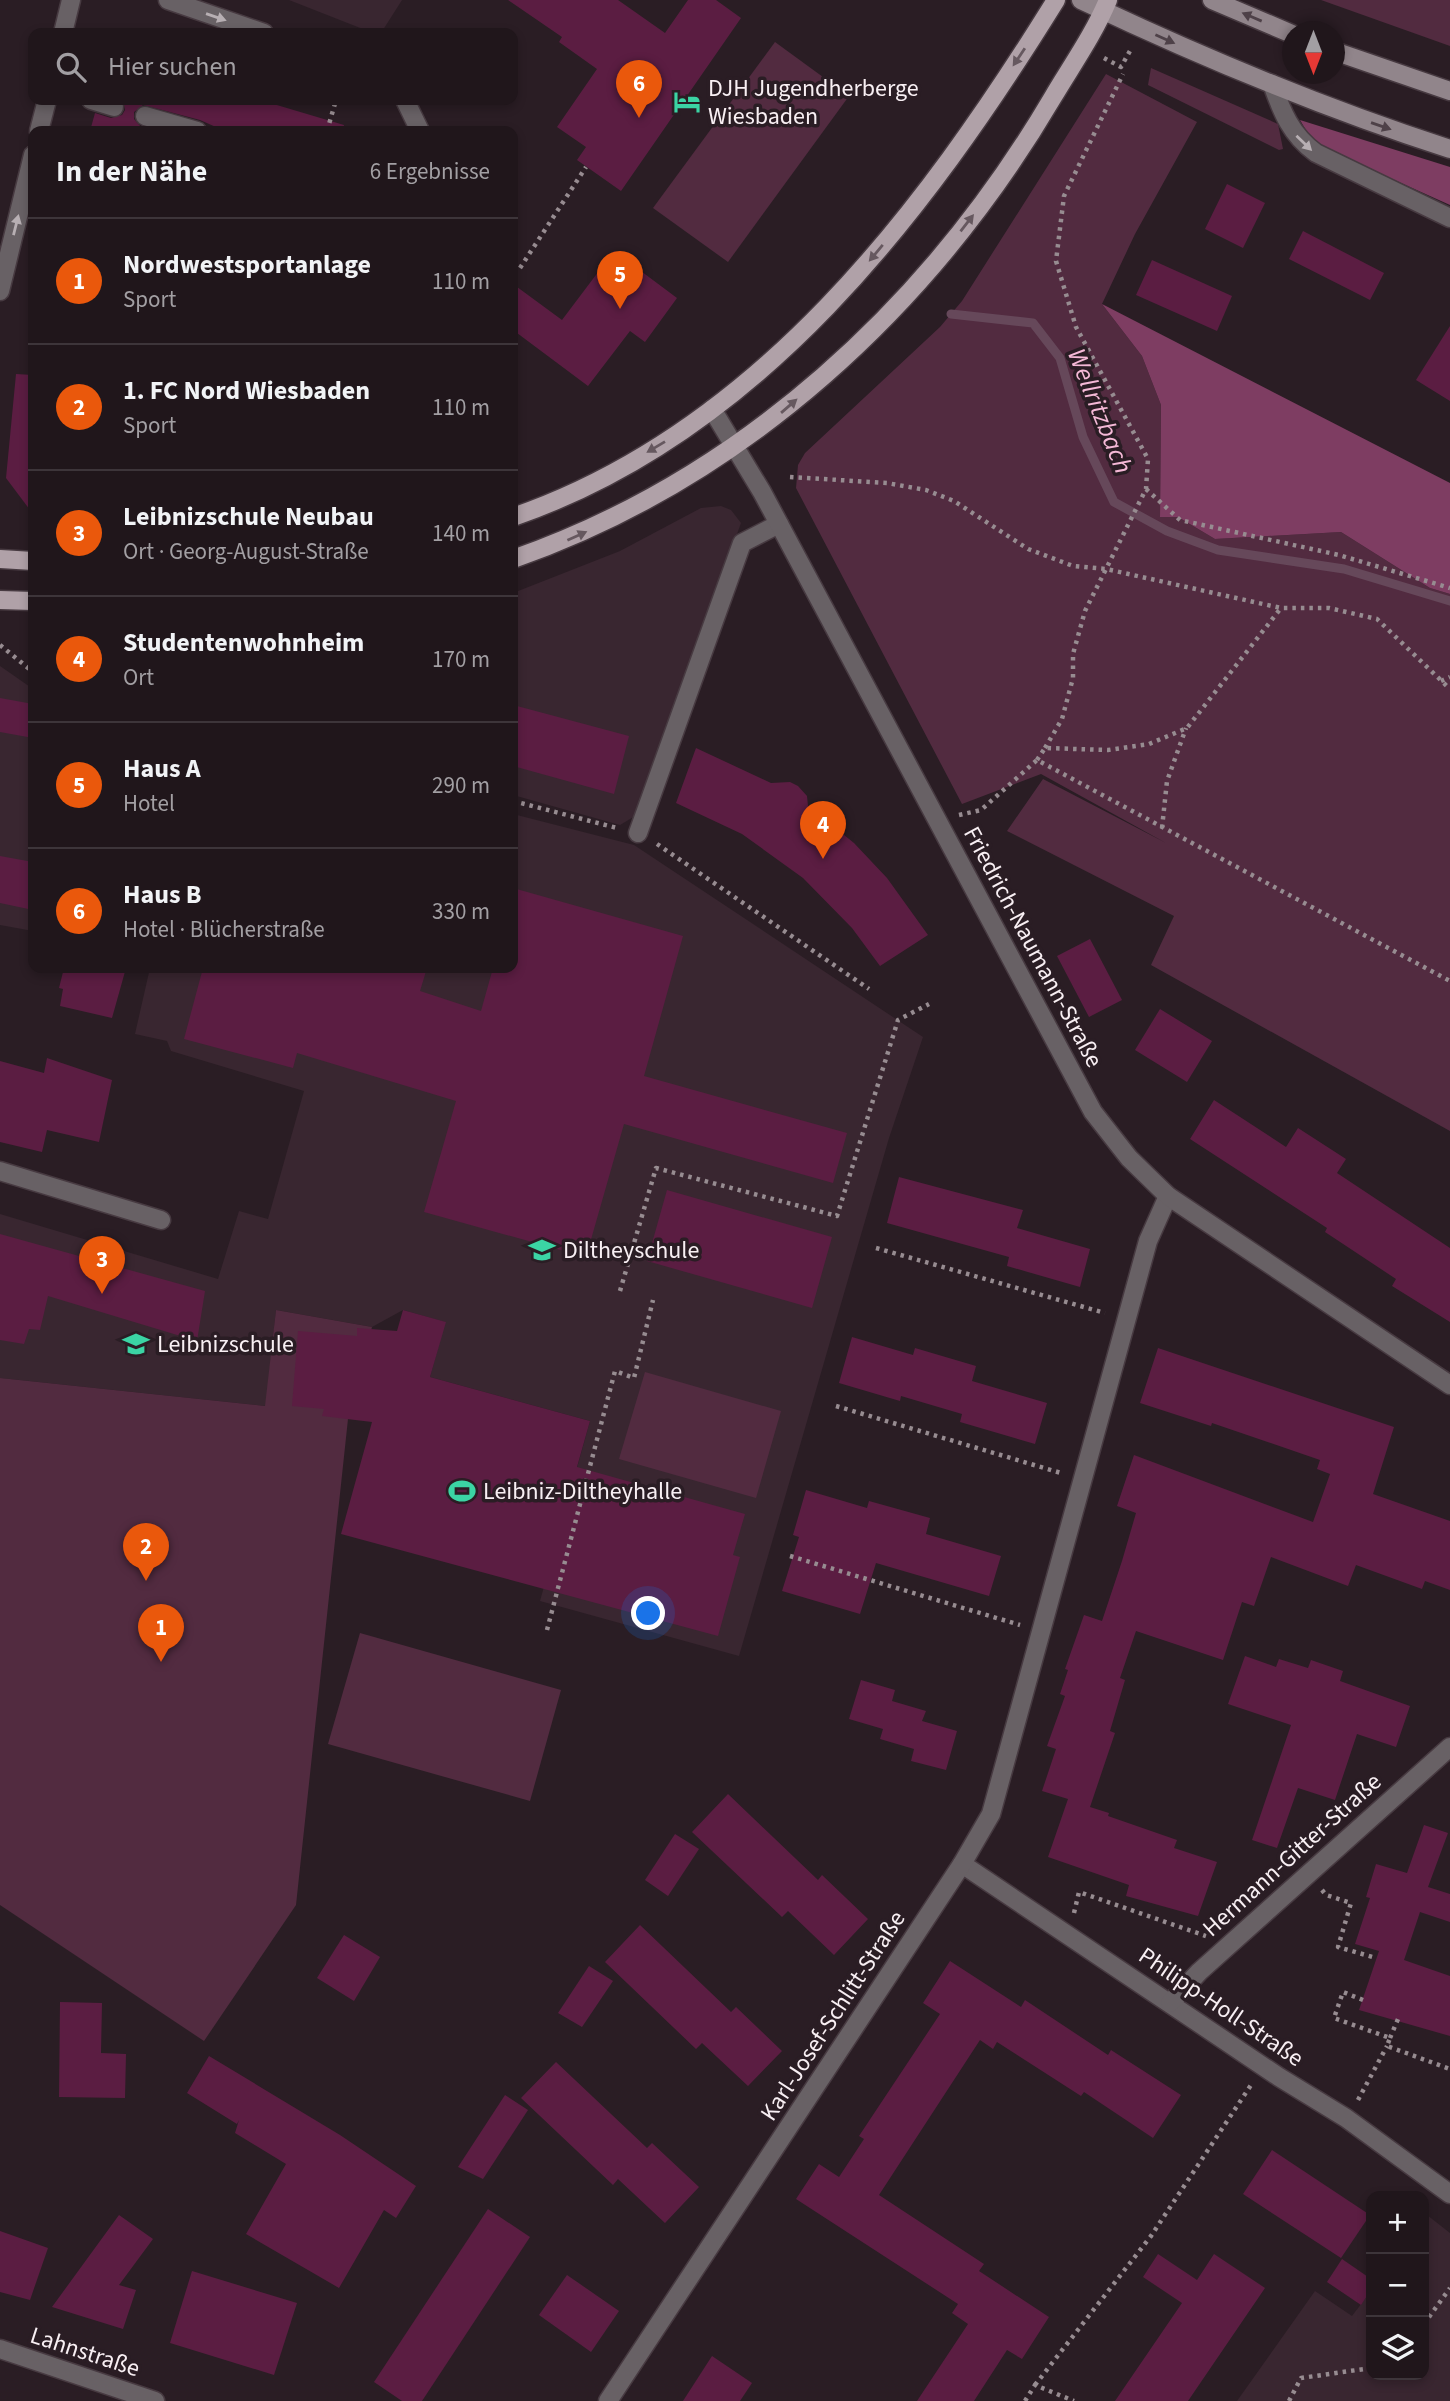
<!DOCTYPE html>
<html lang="de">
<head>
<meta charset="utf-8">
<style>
  :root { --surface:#20161b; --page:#281f24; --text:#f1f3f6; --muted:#a29fa3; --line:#3d353a; --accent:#ea580c }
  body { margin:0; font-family:"Source Sans 3",sans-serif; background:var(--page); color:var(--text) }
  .controls { position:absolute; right:21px; bottom:21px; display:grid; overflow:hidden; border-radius:14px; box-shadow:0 4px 10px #0003 }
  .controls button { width:63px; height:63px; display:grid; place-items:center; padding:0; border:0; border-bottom:2px solid var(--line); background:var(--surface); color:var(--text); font:35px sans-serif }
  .compass { position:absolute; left:1282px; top:21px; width:63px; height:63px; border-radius:50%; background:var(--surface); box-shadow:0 4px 10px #0003; rotate:180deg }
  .you { position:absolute; left:649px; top:1614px; width:24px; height:24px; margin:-18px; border:5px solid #fff; border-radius:50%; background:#1a73e8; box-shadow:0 0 0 10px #1a73e833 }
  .badge { display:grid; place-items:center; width:46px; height:46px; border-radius:50%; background:var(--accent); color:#fff; font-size:23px; font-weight:700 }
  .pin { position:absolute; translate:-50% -58px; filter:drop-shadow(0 2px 4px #0008) }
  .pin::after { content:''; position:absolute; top:37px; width:24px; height:21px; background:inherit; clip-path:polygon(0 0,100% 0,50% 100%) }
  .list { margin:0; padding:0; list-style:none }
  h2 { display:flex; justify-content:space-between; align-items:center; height:91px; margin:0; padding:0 28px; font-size:30px }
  h2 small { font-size:23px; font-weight:400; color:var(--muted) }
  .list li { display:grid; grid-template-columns:46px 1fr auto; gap:21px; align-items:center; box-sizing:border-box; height:126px; padding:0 28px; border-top:2px solid var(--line) }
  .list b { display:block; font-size:26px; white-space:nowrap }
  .list p { margin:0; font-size:23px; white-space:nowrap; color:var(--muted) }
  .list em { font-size:23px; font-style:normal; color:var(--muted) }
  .icon { flex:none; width:38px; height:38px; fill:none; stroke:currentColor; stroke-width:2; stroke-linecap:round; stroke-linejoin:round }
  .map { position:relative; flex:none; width:1450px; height:2401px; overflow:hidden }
  .search { position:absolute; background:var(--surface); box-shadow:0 4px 10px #0003; left:28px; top:28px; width:490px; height:77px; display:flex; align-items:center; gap:18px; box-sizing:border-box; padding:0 24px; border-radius:14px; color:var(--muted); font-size:26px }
  .panel { position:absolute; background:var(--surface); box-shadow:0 4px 10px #0003; left:28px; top:126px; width:490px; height:847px; border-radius:14px }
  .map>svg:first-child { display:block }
  .built { fill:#392630 }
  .green { fill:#522b40 }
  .forest { fill:#7e3d62 }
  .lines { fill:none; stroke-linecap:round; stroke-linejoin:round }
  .stream { stroke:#66485a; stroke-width:9 }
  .building { fill:#5b1d42 }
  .service-casing { stroke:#473a41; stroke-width:21 }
  .minor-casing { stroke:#473a41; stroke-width:21 }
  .tertiary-casing { stroke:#473a41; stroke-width:21 }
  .secondary-casing { stroke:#473a41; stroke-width:21 }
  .primary-casing { stroke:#473a41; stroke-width:21 }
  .path { stroke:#978c91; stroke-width:4.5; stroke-dasharray:3.5 5; stroke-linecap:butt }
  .service { stroke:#686165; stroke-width:18 }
  .minor { stroke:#686165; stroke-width:18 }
  .tertiary { stroke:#686165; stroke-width:18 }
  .secondary { stroke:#91858b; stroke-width:18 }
  .primary { stroke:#b0a1a8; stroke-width:18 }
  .oneway { fill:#b7afb3 }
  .oneway2 { fill:#4e4148 }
  .oneway3 { fill:#66585f }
  .labels { text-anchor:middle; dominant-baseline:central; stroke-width:7; stroke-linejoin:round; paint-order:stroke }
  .poi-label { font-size:24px; fill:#f8eff3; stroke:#2a1d24; text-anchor:start }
  .street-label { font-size:24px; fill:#f8eff3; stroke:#2a1d24 }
  .water-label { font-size:26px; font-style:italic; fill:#f5b9d7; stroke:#2a1d24 }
</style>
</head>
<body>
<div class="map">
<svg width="1450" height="2401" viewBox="0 0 1450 2401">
  <rect width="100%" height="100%" fill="#2a1d24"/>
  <g class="built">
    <polygon points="289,0 402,0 381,33 373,33"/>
    <polygon points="721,506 731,510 741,523 635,816 620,825 513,795 513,593 620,551 701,508"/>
    <polygon points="0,666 33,689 33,931 0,925"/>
    <polygon points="513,814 634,845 923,1037 889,1138 739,1656 540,1601 590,1421 430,1377 445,1322 403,1310 372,1327 276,1310 266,1406 0,1378 0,1214 218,1279 239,1211 268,1219 304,1091 171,1051 167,1041 135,1034 150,968 513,968"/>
    <polygon points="1427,2215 1450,2233 1450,2401 1237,2401 1315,2291 1352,2316 1371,2291 1371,2375 1424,2375 1424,2219"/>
  </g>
  <g class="green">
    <polygon points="1321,0 1450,0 1450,46"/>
    <polygon points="775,42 849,96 728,262 653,208"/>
    <polygon points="1151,68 1278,124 1283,149 1279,150 1148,85"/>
    <polygon points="1106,74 1197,122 1135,234 1102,304 1142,356 1161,405 1160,516 1178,517 1215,539 1341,532 1430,588 1450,594 1450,1131 1151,965 1174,916 1007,831 1043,779 1166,843 1041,774 962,804 796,488 798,465 805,453 940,327 962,301"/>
    <polygon points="276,1310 372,1327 348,1419 296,1905 204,2041 0,1905 0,1378 265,1406"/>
    <polygon points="645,1372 781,1411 756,1498 619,1459"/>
    <polygon points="360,1633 561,1690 530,1801 328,1744"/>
  </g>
  <g class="forest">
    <polygon points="1300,120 1450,167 1450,205 1314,144"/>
    <polygon points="1102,304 1450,483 1450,594 1430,588 1341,532 1215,539 1178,517 1160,517 1161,405 1142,356"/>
  </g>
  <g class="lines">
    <polyline class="stream" points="951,314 1033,323 1060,358 1083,437 1114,502 1167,531 1218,550 1344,569 1450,601"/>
  </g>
  <g class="building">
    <polygon points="508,0 618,0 665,33 688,0 716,0 741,18 621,191 577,160 586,147 557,127 597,69 559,42 562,37"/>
    <polygon points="123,100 260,100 344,125 343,131 225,131 200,120 143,105 134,112 134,119 141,127 157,131 90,131 95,113 111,118 122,115 125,110"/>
    <polygon points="1227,184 1265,203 1243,248 1205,229"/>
    <polygon points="1303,231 1384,273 1370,300 1289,259"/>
    <polygon points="614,251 677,298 645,342 630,331 588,386 513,330 513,284 562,320"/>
    <polygon points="1152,260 1232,296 1217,331 1136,295"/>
    <polygon points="1450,326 1450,401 1416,380"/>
    <polygon points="16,374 33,375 33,514 6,478"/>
    <polygon points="0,698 33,704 33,738 0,732"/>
    <polygon points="517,706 629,736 614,794 513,766 513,722"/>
    <polygon points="696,748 771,783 790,782 798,786 807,796 808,806 854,843 887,878 928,935 880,966 852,928 803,878 742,834 676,803"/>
    <polygon points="0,856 33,862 33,910 0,903"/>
    <polygon points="513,888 683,936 644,1076 847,1133 833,1183 624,1124 586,1257 424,1212 456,1101 297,1053 293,1068 184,1039 203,968 427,968 420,991 481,1011 493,968 513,968"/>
    <polygon points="1090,939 1122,1000 1089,1017 1057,956"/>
    <polygon points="64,968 126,968 112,1018 60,1006 63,989 59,988"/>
    <polygon points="1160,1009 1212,1041 1187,1082 1135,1050"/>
    <polygon points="47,1058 112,1080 99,1142 47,1130 42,1152 0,1142 0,1061 44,1073"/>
    <polygon points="1214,1100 1286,1147 1298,1128 1346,1159 1337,1173 1450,1248 1450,1322 1392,1286 1396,1279 1325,1232 1327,1228 1190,1139"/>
    <polygon points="899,1177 1023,1210 1017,1228 1090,1249 1080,1287 1007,1266 1009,1257 887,1223"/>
    <polygon points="667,1190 832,1237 812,1308 647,1261"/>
    <polygon points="0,1234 205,1291 197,1341 48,1296 40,1330 29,1329 24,1344 0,1340"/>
    <polygon points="403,1310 446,1322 430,1377 590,1421 577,1467 745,1514 733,1555 740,1557 718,1636 341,1534 372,1422 322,1416 324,1409 292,1406 298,1331 357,1336 357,1328 397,1331"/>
    <polygon points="852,1337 913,1355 915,1348 976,1366 972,1381 1047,1403 1035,1444 960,1422 962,1414 901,1396 900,1401 839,1383"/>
    <polygon points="1158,1348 1394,1427 1373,1494 1450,1521 1450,1590 1425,1581 1422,1589 1356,1565 1348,1586 1271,1557 1254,1606 1242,1602 1223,1660 1136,1631 1120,1678 1125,1680 1110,1731 1115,1733 1090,1807 1109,1813 1108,1816 1177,1840 1174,1848 1217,1862 1198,1916 1126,1896 1129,1885 1048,1857 1068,1799 1042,1791 1056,1749 1047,1746 1065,1696 1060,1694 1068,1670 1065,1669 1084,1615 1102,1621 1122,1561 1136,1513 1117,1506 1134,1455 1313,1522 1330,1474 1317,1469 1320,1460 1212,1423 1211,1426 1140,1403"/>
    <polygon points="806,1490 867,1508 869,1501 930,1518 926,1534 1001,1556 989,1596 876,1563 860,1614 782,1591 799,1537 793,1535"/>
    <polygon points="1245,1656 1276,1667 1279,1659 1308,1668 1311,1660 1343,1671 1340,1681 1410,1706 1396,1747 1357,1734 1335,1800 1298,1788 1277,1848 1252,1840 1291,1725 1228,1704"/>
    <polygon points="861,1680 895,1690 892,1701 926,1711 922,1721 957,1731 946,1770 911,1761 914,1749 880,1739 883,1729 849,1719"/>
    <polygon points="728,1794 818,1880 822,1875 868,1919 834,1955 788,1911 782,1917 692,1832"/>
    <polygon points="1424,1825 1448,1833 1428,1887 1450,1894 1450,1922 1420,1912 1404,1960 1450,1976 1450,2036 1359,2010 1379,1951 1355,1944 1370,1898 1366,1897 1376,1864 1407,1873"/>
    <polygon points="675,1834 699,1849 668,1896 645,1880"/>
    <polygon points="640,1925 731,2012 736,2007 782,2051 748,2086 702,2043 696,2049 605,1962"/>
    <polygon points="344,1935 380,1957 354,2001 317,1978"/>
    <polygon points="950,1961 1021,2007 1025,2000 1108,2055 1111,2050 1181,2095 1153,2138 1084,2092 1081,2096 997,2042 993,2049 980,2040 879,2195 984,2264 979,2271 1049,2317 1022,2359 1007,2350 974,2401 917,2401 968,2324 952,2313 958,2304 796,2199 819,2164 839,2177 864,2139 859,2136 940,2014 923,2003"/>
    <polygon points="589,1966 613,1981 582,2027 558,2013"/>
    <polygon points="60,2002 102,2003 101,2053 126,2054 125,2098 59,2097"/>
    <polygon points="209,2056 340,2135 416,2186 396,2218 384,2210 339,2288 246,2234 286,2164 235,2133 239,2120 237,2124 187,2093"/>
    <polygon points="556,2062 647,2148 652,2143 699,2187 665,2223 618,2179 613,2185 521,2098"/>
    <polygon points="505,2095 528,2110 483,2179 458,2167"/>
    <polygon points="1272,2150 1370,2215 1341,2258 1243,2194"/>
    <polygon points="488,2209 530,2237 422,2401 402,2401 374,2382"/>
    <polygon points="119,2215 153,2239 119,2285 136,2290 123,2329 52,2307"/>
    <polygon points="0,2231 48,2248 30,2300 0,2292"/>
    <polygon points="1158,2254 1197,2280 1214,2254 1265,2288 1188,2401 1115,2401 1182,2303 1143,2277"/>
    <polygon points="1342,2259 1371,2279 1371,2290 1361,2305 1327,2282"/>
    <polygon points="192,2271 297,2303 274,2375 170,2343"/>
    <polygon points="567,2275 619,2311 591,2352 539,2315"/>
    <polygon points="712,2356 752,2383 740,2401 683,2401"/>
  </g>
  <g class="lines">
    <g class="service-casing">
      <g id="service">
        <polyline points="91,100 114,107"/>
        <polyline points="145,116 197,131"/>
        <polyline points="638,833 742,543 779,524"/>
      </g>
    </g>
    <g class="minor-casing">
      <g id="minor">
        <polyline points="168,0 264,33"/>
        <polyline points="63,33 71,0"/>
        <path d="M1272,84C1282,112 1291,135 1316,153L1450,218"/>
        <polyline points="405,100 420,131"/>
        <polyline points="39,131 47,100"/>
        <polyline points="0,291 33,155"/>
        <polyline points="0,1171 161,1220"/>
        <polyline points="962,1864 1279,2077 1346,2118 1450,2194"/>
        <polyline points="1170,2003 1199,1972 1450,1747"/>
        <polyline points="608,2401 962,1864 991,1814 1148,1241 1168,1196"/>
      </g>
    </g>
    <g class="tertiary-casing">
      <g id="tertiary">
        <polyline points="712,409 762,492 1093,1112 1129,1158 1168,1196 1450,1385"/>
        <polyline points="0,2349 155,2401"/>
      </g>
    </g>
    <g class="secondary-casing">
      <g id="secondary">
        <path d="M1081,0C1201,57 1323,108 1450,149"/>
        <polyline points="1212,0 1292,34"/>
        <polyline points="1334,51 1450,91"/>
      </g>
    </g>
    <g class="primary-casing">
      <g id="primary">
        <path d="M513,517C759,432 924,213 1056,0"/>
        <polyline points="0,559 33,561"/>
        <path d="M513,559C744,478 930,306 1053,97C1072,65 1094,34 1108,0"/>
        <polyline points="0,600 33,601"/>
      </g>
    </g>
    <g class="path">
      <polyline points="1104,58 1121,67 1131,49"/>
      <polyline points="327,131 336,100"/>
      <polyline points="520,268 586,167"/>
      <polyline points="790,477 887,483 926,490 954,501 1028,549 1073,566 1106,569 1281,608 1329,608 1377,619 1450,689"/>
      <polyline points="1146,489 1180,520 1339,555 1450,588"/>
      <polyline points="0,645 33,672"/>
      <polyline points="1441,681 1450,677"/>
      <polyline points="1045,748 1062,719 1073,678 1073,654 1085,611 1146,489 1148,459 1076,327 1056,261 1064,196 1123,74"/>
      <polyline points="1037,760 1045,748 1108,750 1149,744 1187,728 1281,608"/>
      <polyline points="513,801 617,828"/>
      <polyline points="959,815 981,810 1037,760 1450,981"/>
      <polyline points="1162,828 1167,781 1186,728"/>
      <polyline points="657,844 869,989"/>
      <polyline points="876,1248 1105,1313"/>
      <polyline points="620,1291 656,1168 837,1216 898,1020 929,1004"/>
      <polyline points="836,1406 1061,1473"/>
      <polyline points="790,1556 1020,1625"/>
      <polyline points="547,1630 615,1371 634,1378 653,1300"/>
      <polyline points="1322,1890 1326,1895 1351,1903 1338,1947 1376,1958"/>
      <polyline points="1074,1913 1079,1892 1206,1936"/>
      <polyline points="1363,2000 1343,1992 1334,2018 1390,2038 1387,2046 1450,2069"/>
      <polyline points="1390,2038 1398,2019"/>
      <polyline points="1358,2100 1387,2046"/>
      <polyline points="1424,2324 1450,2288"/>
      <polyline points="1035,2385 1151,2236 1251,2085"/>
      <polyline points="1025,2401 1035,2385 1074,2401"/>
      <polyline points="1289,2401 1301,2378 1371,2368"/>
    </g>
    <use href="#service" class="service"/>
    <use href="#minor" class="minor"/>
    <use href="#tertiary" class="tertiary"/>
    <use href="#secondary" class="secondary"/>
    <use href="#primary" class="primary"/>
  </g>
  <defs><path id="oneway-solid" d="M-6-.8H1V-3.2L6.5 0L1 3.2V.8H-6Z" transform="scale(1.75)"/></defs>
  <g class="oneway">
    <use href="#oneway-solid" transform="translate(216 17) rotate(19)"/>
    <use href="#oneway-solid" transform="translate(1304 143) rotate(44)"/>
    <use href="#oneway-solid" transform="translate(16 225) rotate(-76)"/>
  </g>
  <g class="oneway2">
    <use href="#oneway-solid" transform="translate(1252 17) rotate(-157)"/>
    <use href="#oneway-solid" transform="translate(1165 39) rotate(24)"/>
    <use href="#oneway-solid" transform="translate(1381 126) rotate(19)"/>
  </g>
  <g class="oneway3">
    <use href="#oneway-solid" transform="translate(1019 57) rotate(124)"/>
    <use href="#oneway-solid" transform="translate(967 223) rotate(-52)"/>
    <use href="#oneway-solid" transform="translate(876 253) rotate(130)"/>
    <use href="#oneway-solid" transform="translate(789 406) rotate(-41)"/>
    <use href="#oneway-solid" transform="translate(656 447) rotate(149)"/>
    <use href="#oneway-solid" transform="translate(577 536) rotate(-24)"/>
  </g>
  <defs>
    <g id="hotel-bare" transform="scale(2.1)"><path d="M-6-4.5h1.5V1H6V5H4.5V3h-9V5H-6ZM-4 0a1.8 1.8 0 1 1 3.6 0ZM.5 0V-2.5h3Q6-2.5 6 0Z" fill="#3bd4a4" stroke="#2a1d24" stroke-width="2.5" paint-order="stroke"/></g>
    <g id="school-bare" transform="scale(2.1)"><path d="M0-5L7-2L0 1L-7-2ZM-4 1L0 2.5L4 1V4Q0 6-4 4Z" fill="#3bd4a4" stroke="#2a1d24" stroke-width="2.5" paint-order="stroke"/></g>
    <g id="stadium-bare" transform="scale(2.1)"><path d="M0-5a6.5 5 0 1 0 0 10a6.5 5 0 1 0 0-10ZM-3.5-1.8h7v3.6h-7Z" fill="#3bd4a4" stroke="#2a1d24" stroke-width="2.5" paint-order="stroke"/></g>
  </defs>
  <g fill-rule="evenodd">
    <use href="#hotel-bare" x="687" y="102"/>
    <use href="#school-bare" x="542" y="1250"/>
    <use href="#school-bare" x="136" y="1344"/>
    <use href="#stadium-bare" x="462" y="1491"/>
  </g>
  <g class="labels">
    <g class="poi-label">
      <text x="708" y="88">DJH Jugendherberge<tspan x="708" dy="28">Wiesbaden</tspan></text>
      <text x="563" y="1250">Diltheyschule</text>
      <text x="157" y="1344">Leibnizschule</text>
      <text x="483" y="1491">Leibniz-Diltheyhalle</text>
    </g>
    <g class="street-label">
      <text transform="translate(1033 947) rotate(62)">Friedrich-Naumann-Straße</text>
      <text transform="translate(1292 1855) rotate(-42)">Hermann-Gitter-Straße</text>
      <text transform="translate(1221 2007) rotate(34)">Philipp-Holl-Straße</text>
      <text transform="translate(833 2016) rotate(-57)">Karl-Josef-Schlitt-Straße</text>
      <text transform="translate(85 2352) rotate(18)">Lahnstraße</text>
    </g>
    <g class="water-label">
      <text transform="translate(1100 411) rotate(68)">Wellritzbach</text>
    </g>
  </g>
</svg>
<div class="controls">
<button>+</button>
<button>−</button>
<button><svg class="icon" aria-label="layers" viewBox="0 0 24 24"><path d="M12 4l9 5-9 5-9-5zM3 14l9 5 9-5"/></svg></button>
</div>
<svg class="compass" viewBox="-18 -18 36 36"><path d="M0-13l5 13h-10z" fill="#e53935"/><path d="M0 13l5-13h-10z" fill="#a29fa3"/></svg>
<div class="you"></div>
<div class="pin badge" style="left:161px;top:1662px">1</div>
<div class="pin badge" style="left:146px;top:1581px">2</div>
<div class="pin badge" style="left:102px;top:1294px">3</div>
<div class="pin badge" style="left:823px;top:859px">4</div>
<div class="pin badge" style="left:620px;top:309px">5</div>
<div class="pin badge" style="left:639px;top:118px">6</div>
<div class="search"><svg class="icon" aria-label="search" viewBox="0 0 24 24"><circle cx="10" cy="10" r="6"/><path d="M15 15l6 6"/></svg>Hier suchen</div>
<section class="panel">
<h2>In der Nähe<small>6 Ergebnisse</small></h2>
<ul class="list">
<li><span class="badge">1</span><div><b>Nordwestsportanlage</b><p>Sport</p></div><em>110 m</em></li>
<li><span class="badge">2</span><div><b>1. FC Nord Wiesbaden</b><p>Sport</p></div><em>110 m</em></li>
<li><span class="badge">3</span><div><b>Leibnizschule Neubau</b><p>Ort · Georg-August-Straße</p></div><em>140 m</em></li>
<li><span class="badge">4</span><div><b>Studentenwohnheim</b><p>Ort</p></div><em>170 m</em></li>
<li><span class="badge">5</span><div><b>Haus A</b><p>Hotel</p></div><em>290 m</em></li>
<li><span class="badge">6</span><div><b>Haus B</b><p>Hotel · Blücherstraße</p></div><em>330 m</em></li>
</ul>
</section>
</div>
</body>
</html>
